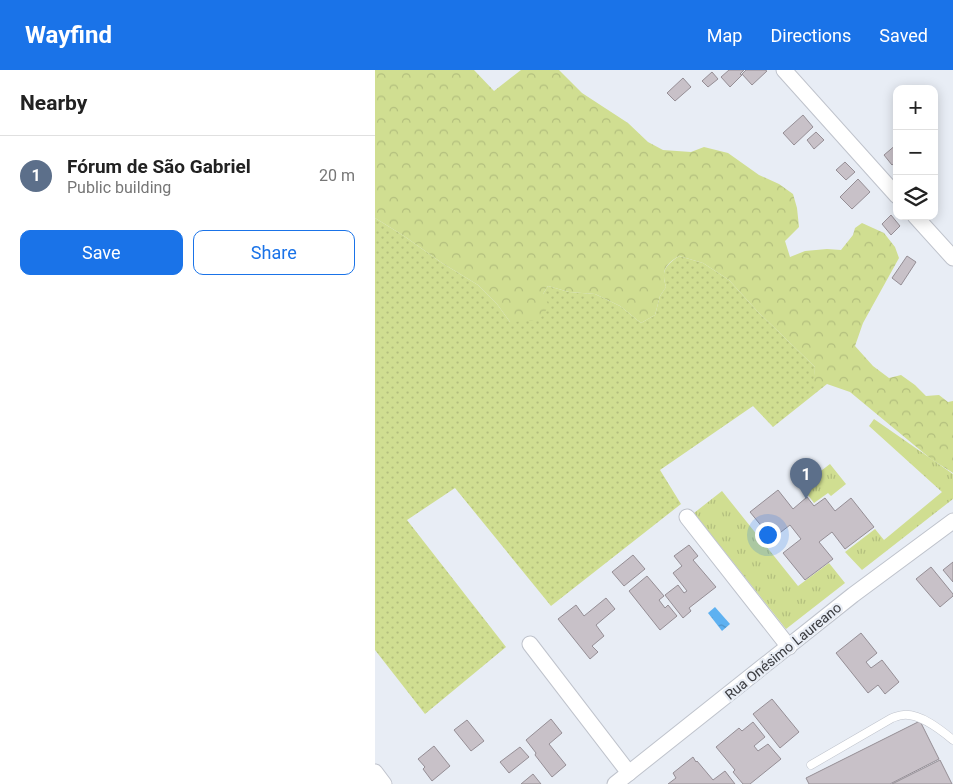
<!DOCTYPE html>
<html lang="en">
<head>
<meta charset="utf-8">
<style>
  :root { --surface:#fff; --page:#f2f2f2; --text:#222; --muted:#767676; --line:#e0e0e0; --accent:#1a73e8 }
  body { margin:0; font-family:Roboto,sans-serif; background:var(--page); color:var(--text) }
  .controls { position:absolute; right:15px; top:15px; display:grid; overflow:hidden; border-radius:10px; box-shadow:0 2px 12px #0003 }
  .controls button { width:45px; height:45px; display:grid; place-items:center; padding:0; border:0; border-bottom:1px solid var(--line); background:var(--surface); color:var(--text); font:25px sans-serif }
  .you { position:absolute; left:392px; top:464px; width:18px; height:18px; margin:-12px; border:4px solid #fff; border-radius:50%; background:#1a73e8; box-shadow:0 0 0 8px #1a73e833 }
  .badge { display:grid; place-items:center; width:32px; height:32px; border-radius:50%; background:var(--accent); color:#fff; font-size:16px; font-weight:700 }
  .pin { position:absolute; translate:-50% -41px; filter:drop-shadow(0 1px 2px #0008) }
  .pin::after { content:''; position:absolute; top:26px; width:18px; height:15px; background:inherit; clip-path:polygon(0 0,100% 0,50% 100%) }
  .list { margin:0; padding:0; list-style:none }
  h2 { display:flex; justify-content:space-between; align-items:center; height:65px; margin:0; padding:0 20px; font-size:21px }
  h2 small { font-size:16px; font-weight:400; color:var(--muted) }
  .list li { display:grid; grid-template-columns:32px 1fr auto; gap:15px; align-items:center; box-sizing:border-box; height:80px; padding:0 20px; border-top:1px solid var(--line) }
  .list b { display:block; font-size:19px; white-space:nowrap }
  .list p { margin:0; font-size:16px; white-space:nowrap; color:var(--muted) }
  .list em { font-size:16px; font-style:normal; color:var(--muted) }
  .actions { display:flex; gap:10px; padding:15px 20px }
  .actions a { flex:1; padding:11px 0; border:1px solid var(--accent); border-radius:10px; text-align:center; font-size:18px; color:var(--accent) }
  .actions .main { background:var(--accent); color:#fff }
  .icon { flex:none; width:28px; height:28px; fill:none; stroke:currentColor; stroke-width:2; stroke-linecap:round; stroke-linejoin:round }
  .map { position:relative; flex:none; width:578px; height:714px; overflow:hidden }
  header { display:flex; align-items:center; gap:30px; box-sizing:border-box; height:70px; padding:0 25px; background:var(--accent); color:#fff }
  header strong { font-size:24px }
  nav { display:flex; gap:28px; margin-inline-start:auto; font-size:18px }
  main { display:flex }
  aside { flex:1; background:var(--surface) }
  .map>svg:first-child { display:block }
  .grass { fill:url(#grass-dots) }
  .forest { fill:url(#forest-crowns) }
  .park { fill:url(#park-tufts) }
  .water { fill:url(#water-ripples) }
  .building { fill:#c8c1c8; stroke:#958e95 }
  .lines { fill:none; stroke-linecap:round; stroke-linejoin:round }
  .lane-casing { stroke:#bfc3cc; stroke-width:9 }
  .street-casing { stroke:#bfc3cc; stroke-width:17 }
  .lane { stroke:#fff; stroke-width:8 }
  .street { stroke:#fff; stroke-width:15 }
  .labels { text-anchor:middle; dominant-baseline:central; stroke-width:4.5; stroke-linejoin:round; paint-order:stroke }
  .street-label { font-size:14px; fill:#3a3b3f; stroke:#e8edf5 }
</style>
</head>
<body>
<header>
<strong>Wayfind</strong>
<nav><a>Map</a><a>Directions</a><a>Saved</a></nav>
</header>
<main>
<aside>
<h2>Nearby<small></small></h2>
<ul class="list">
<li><span class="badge" style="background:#5c6f8a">1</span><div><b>Fórum de São Gabriel</b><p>Public building</p></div><em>20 m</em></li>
</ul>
<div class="actions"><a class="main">Save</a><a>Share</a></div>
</aside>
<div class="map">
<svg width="578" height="714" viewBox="0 0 578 714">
  <defs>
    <pattern id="grass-dots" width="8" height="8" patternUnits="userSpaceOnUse" patternTransform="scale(1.25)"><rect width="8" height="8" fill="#d0de91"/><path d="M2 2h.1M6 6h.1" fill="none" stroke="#b3bf7e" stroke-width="1.8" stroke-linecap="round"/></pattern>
    <pattern id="forest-crowns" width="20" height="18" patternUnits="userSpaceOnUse" patternTransform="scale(1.25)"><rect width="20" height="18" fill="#d0de91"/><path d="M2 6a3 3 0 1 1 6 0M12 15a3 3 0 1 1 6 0" fill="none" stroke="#b3bf7e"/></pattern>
    <pattern id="park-tufts" width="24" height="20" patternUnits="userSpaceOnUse" patternTransform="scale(1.25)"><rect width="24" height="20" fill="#d0de91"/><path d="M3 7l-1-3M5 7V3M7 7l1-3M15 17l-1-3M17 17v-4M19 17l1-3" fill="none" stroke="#b3bf7e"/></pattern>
    <pattern id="water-ripples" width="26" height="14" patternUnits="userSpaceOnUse" patternTransform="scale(1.25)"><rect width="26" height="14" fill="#5eb1f1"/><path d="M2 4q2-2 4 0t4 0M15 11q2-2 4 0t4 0" fill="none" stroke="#4f91c5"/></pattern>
  </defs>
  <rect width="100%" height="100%" fill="#e8edf5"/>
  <path class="grass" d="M0,148L29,166L67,193L103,215L122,234L135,252L168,224L173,216L194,222L220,224L245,236L266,253L280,245L285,226L291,217C286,200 290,196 304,186L328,193L354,210L383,242L440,297L439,314H452L398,357L378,336L285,400L306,434L176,536L80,418L32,450L131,577L50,644L0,580Z"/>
  <path class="forest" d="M0,0H99L119,21L146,0H184L207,23L253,53L273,72L288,80L316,82L329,77L353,83L384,105L404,114L418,124L422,138L424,157L410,171L415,187L430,181L452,179L466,180L478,165L480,158L487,153L509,163L520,177L524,188L488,253L480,276L498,296L514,308L526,305L540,315L551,326L564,325L573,332L578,331V403L556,389L475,322L452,314H438L440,297L383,242L354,210L328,193L304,186C290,195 286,200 291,217L285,226L280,245L266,253L245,236L220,224L194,222L173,216L168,224L174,236L164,250L135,252L122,234L103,215L67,193L29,166L0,148Z"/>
  <g class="park">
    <polygon points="499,349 578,404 578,429 487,500 470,482 500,459 509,470 567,422 494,356"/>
    <polygon points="455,394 471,414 456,426 453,423 439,433 426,416"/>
    <polygon points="347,421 423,516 454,493 470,513 411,559 319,443"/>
  </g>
  <polygon class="water" points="340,537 355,554 347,561 333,543"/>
  <g class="building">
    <polygon points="354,0 369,0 365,4 367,5 355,17 346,7"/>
    <polygon points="371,0 390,0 392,1 377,15 367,4"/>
    <polygon points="337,2 343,9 333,17 327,11"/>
    <polygon points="308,8 316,17 300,31 292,23"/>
    <polygon points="428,45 438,57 419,75 408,63"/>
    <polygon points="441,62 449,70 439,79 432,70"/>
    <polygon points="522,74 522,91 517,95 509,85"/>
    <polygon points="470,92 480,102 471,110 461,100"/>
    <polygon points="483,109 495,122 477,139 465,127"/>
    <polygon points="516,145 525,156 516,165 507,154"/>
    <polygon points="532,186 541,192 526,215 517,208"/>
    <polygon points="403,420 418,439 432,427 439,436 450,428 460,441 476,428 499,457 470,479 457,462 444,472 458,489 430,510 408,483 426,469 415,455 397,469 375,442"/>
    <polygon points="314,475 323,486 318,490 341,517 314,538 316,541 308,548 290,525 303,515 309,523 312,521 298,503 307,496 299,486"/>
    <polygon points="258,485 270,499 249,516 237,502"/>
    <polygon points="578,492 578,512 568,500"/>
    <polygon points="556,497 578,524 578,526 565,537 541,509"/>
    <polygon points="272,506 289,526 284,530 290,538 293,535 302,546 285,560 254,521"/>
    <polygon points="231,528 240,539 221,555 229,566 217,576 223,582 215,589 183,549 201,535 209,546"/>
    <polygon points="486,563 502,583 491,592 496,598 507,590 524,612 510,624 503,615 493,623 461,583"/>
    <polygon points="397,629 424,662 405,678 378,644"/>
    <polygon points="176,649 187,663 174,674 191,695 177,707 160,685 161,683 151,670"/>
    <polygon points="92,650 109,671 96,681 79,660"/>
    <polygon points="545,651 564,689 515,714 434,714 431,708"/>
    <polygon points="378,652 390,667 379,676 383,681 393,674 406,689 375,714 368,714 358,702 360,700 341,677 364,658 367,661"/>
    <polygon points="59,676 75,696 57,711 48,699 50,697 43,689"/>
    <polygon points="145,677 154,687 134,703 125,692"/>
    <polygon points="318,687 321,692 322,691 338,710 350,701 360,714 293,714 301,708 298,703"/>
    <polygon points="565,690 577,714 517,714"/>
    <polygon points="158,704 166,714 146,714"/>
  </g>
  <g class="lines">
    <g class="lane-casing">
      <path id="lane" d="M436,695L517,648C520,647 525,645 528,645C545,643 566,660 578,670"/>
    </g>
    <g class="street-casing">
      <g id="street">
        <polyline points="409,0 522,126"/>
        <polyline points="540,146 578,188"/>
        <polyline points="312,447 414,577"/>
        <polyline points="155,574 254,703"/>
        <polyline points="0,702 9,714"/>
        <polyline points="240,714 478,525 578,451"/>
      </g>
    </g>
    <use href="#lane" class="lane"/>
    <use href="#street" class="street"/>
  </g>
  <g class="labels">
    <g class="street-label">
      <text transform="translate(408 581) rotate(-39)">Rua Onésimo Laureano</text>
    </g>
  </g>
</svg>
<div class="controls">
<button>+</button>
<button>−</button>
<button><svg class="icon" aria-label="layers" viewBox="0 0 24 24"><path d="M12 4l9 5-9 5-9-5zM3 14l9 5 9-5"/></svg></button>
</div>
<div class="you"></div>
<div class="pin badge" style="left:431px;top:429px;background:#5c6f8a">1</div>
</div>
</main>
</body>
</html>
